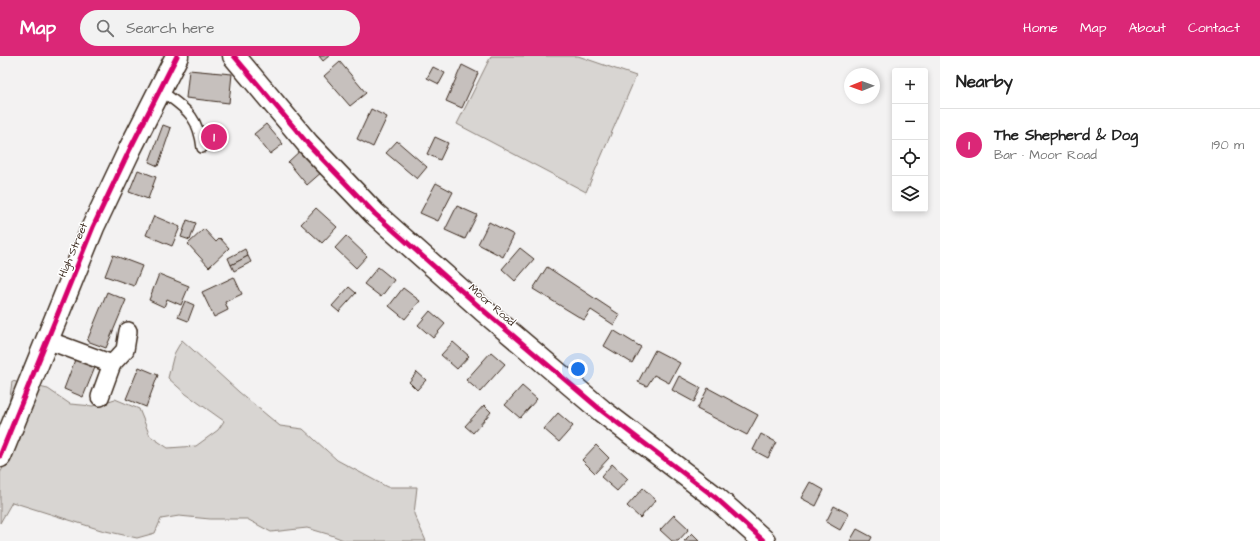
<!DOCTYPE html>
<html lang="en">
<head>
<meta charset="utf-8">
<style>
  :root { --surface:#fff; --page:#f2f2f2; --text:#222; --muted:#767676; --line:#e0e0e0; --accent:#db2777 }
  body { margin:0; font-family:"Architects Daughter",sans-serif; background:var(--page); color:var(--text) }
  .controls { position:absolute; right:12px; top:12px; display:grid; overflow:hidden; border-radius:4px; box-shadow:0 2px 6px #0003 }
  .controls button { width:36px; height:36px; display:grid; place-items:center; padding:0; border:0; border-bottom:1px solid var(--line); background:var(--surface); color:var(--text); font:20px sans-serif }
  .compass { position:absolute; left:844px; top:12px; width:36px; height:36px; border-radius:50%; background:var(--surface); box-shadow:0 2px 6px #0003; rotate:269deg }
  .you { position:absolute; left:578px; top:313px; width:14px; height:14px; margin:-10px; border:3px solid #fff; border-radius:50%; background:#1a73e8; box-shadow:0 0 0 6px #1a73e833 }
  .badge { display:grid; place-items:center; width:26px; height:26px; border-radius:50%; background:var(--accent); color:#fff; font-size:13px; font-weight:700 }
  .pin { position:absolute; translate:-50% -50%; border:2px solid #fff; box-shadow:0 1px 4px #0006 }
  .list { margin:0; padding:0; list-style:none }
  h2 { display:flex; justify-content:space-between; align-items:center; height:52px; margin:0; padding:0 16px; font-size:17px }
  h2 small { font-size:13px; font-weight:400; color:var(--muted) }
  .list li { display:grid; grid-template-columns:26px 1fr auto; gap:12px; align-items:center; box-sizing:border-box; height:72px; padding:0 16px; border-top:1px solid var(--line) }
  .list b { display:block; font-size:15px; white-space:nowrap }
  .list p { margin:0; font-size:13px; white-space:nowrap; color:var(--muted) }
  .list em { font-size:13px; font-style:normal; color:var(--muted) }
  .icon { flex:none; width:22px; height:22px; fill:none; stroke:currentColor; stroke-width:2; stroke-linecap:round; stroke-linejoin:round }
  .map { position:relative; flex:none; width:940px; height:485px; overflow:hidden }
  header { display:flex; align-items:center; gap:24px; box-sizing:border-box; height:56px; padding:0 20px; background:var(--accent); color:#fff }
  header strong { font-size:19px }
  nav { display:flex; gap:22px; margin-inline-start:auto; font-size:14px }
  .search { width:280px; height:36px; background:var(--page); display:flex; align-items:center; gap:10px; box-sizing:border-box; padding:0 14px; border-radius:22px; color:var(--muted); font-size:15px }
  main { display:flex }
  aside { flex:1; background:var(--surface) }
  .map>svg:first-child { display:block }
  .green { fill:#d8d5d2; stroke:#8a8078 }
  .building { fill:#c6c0bd; stroke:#3b2a1e }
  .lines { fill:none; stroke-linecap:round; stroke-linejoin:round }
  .lane-casing { stroke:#3b2a1e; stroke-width:12 }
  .street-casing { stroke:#3b2a1e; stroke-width:20 }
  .secondary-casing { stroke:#3b2a1e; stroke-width:25 }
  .lane { stroke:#fff; stroke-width:9 }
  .street { stroke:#fff; stroke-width:17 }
  .secondary { stroke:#fff; stroke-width:22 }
  .cycleway-casing { stroke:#fff; stroke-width:8 }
  .cycleway { stroke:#d6006c; stroke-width:5 }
  .labels { text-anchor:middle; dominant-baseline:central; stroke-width:3; stroke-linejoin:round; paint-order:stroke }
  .street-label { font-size:11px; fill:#3b2a1e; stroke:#fff }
</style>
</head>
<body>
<header>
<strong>Map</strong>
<div class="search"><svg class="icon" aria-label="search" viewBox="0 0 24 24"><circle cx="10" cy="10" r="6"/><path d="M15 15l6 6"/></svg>Search here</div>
<nav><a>Home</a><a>Map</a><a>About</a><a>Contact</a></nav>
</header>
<main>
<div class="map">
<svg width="940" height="485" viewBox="0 0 940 485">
  <rect width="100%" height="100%" fill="#f3f2f2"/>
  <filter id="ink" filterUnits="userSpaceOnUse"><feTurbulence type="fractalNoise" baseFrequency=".025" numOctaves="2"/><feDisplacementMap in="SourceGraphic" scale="8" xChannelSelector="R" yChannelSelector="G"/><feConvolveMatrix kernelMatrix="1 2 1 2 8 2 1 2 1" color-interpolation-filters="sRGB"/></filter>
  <g filter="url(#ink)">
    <g class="green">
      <polygon points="491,0 578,0 636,20 586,136 457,68"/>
      <polygon points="182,284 239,336 280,370 303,373 337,404 387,431 417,431 414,458 426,485 346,485 331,479 307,472 271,476 247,463 210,463 179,460 161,463 155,477 137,482 101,474 12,446 0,467 0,417 20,383 20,367 8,357 12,325 48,333 70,348 93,350 115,343 139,353 150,380 168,392 196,390 218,374 224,365 186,338 168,322 174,298"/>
    </g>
    <g class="building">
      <polygon points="319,0 329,0 323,5"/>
      <polygon points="340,6 366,37 350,50 324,20"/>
      <polygon points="462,9 478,17 462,52 446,45"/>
      <polygon points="433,11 445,17 439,28 427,22"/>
      <polygon points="189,14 232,18 229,47 186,42"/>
      <polygon points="371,53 387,61 373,91 357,83"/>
      <polygon points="266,68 283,88 270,98 254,78"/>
      <polygon points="163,69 171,72 158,110 149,106"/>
      <polygon points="435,81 448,87 440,104 427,98"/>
      <polygon points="397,85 427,111 417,123 386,97"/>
      <polygon points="303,92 323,115 307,129 288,106"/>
      <polygon points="138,114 156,121 148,143 129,136"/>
      <polygon points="436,127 453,136 438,165 420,157"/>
      <polygon points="457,150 477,159 465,183 445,174"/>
      <polygon points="316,152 337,171 322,187 301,168"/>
      <polygon points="154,160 180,171 172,190 146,179"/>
      <polygon points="187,164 196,167 190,184 181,181"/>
      <polygon points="489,166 514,179 503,201 478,188"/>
      <polygon points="204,173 216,186 220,182 229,192 209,211 188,188"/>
      <polygon points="346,180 367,200 356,212 335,192"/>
      <polygon points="520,192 534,203 515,225 502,213"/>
      <polygon points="245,193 248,200 231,209 228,202"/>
      <polygon points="113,199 142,210 134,230 105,220"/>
      <polygon points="248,200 251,206 234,215 231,209"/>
      <polygon points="378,211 394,224 381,241 364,228"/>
      <polygon points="547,211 620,259 614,269 591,254 584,264 533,233"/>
      <polygon points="159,218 189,230 181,249 167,243 164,251 149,244"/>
      <polygon points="234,221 242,238 225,246 228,254 214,261 202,236"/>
      <polygon points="349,231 356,237 339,256 332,250"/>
      <polygon points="403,232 420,245 405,263 389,250"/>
      <polygon points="107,236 126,244 106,292 87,285"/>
      <polygon points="185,245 194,249 188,265 178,261"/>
      <polygon points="430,255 445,268 433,282 418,269"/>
      <polygon points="613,274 641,291 632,307 604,290"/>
      <polygon points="453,286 469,300 457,313 441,299"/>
      <polygon points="655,294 680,307 669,327 654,319 647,330 638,326"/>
      <polygon points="491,296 505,308 480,336 466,324"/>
      <polygon points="76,301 96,309 83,341 64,333"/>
      <polygon points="139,311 158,319 146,351 126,343"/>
      <polygon points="417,316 426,324 417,334 409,326"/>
      <polygon points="679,320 701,332 694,346 672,334"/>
      <polygon points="522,330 537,343 520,362 505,349"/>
      <polygon points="708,332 758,359 747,379 697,353"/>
      <polygon points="484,349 491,356 473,377 465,370"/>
      <polygon points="558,357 573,370 559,386 544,373"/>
      <polygon points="761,378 776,386 768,402 753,394"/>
      <polygon points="596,389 609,402 595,417 582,404"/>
      <polygon points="612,408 628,423 617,435 601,421"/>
      <polygon points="810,426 824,434 816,450 801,442"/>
      <polygon points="643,432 656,444 640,462 627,450"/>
      <polygon points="834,450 849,458 840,474 826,466"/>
      <polygon points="674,459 689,473 678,485 672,485 660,474"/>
      <polygon points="857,473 872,481 870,485 850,485"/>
      <polygon points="692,477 700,485 684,485"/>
    </g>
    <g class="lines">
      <g class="lane-casing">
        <path id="lane" d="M160,34C185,53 198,58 202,92"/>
      </g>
      <g class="street-casing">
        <g id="street">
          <polyline points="47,284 112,308 125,294 128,275"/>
          <polyline points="100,341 112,308"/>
        </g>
      </g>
      <g class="secondary-casing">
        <g id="secondary">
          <polyline points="234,0 308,88 375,158 483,254 602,355 716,442 764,485"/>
          <polyline points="0,400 93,171 130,93 177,0"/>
        </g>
      </g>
      <use href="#lane" class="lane"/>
      <use href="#street" class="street"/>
      <use href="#secondary" class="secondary"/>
      <g class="cycleway-casing">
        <g id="cycleway">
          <polyline points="234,0 308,88 375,158 483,254 602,355 716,442 764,485"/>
          <polyline points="0,400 93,171 130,93 177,0"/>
        </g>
      </g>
      <use href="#cycleway" class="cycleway"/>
    </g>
  </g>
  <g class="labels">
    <g class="street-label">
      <text transform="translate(73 194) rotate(-67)">High Street</text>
      <text transform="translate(492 249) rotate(41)">Moor Road</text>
    </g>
  </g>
</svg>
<div class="controls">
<button>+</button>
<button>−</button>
<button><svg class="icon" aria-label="locate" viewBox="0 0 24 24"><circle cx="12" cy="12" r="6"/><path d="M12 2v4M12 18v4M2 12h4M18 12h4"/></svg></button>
<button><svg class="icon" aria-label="layers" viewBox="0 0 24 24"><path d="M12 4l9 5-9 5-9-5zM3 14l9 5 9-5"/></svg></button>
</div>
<svg class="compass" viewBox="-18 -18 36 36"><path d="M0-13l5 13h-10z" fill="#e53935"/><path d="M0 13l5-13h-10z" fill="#767676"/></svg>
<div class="you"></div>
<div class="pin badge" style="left:214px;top:81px">1</div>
</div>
<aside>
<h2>Nearby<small></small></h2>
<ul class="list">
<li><span class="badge">1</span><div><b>The Shepherd &amp; Dog</b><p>Bar · Moor Road</p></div><em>190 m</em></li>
</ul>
</aside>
</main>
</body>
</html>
